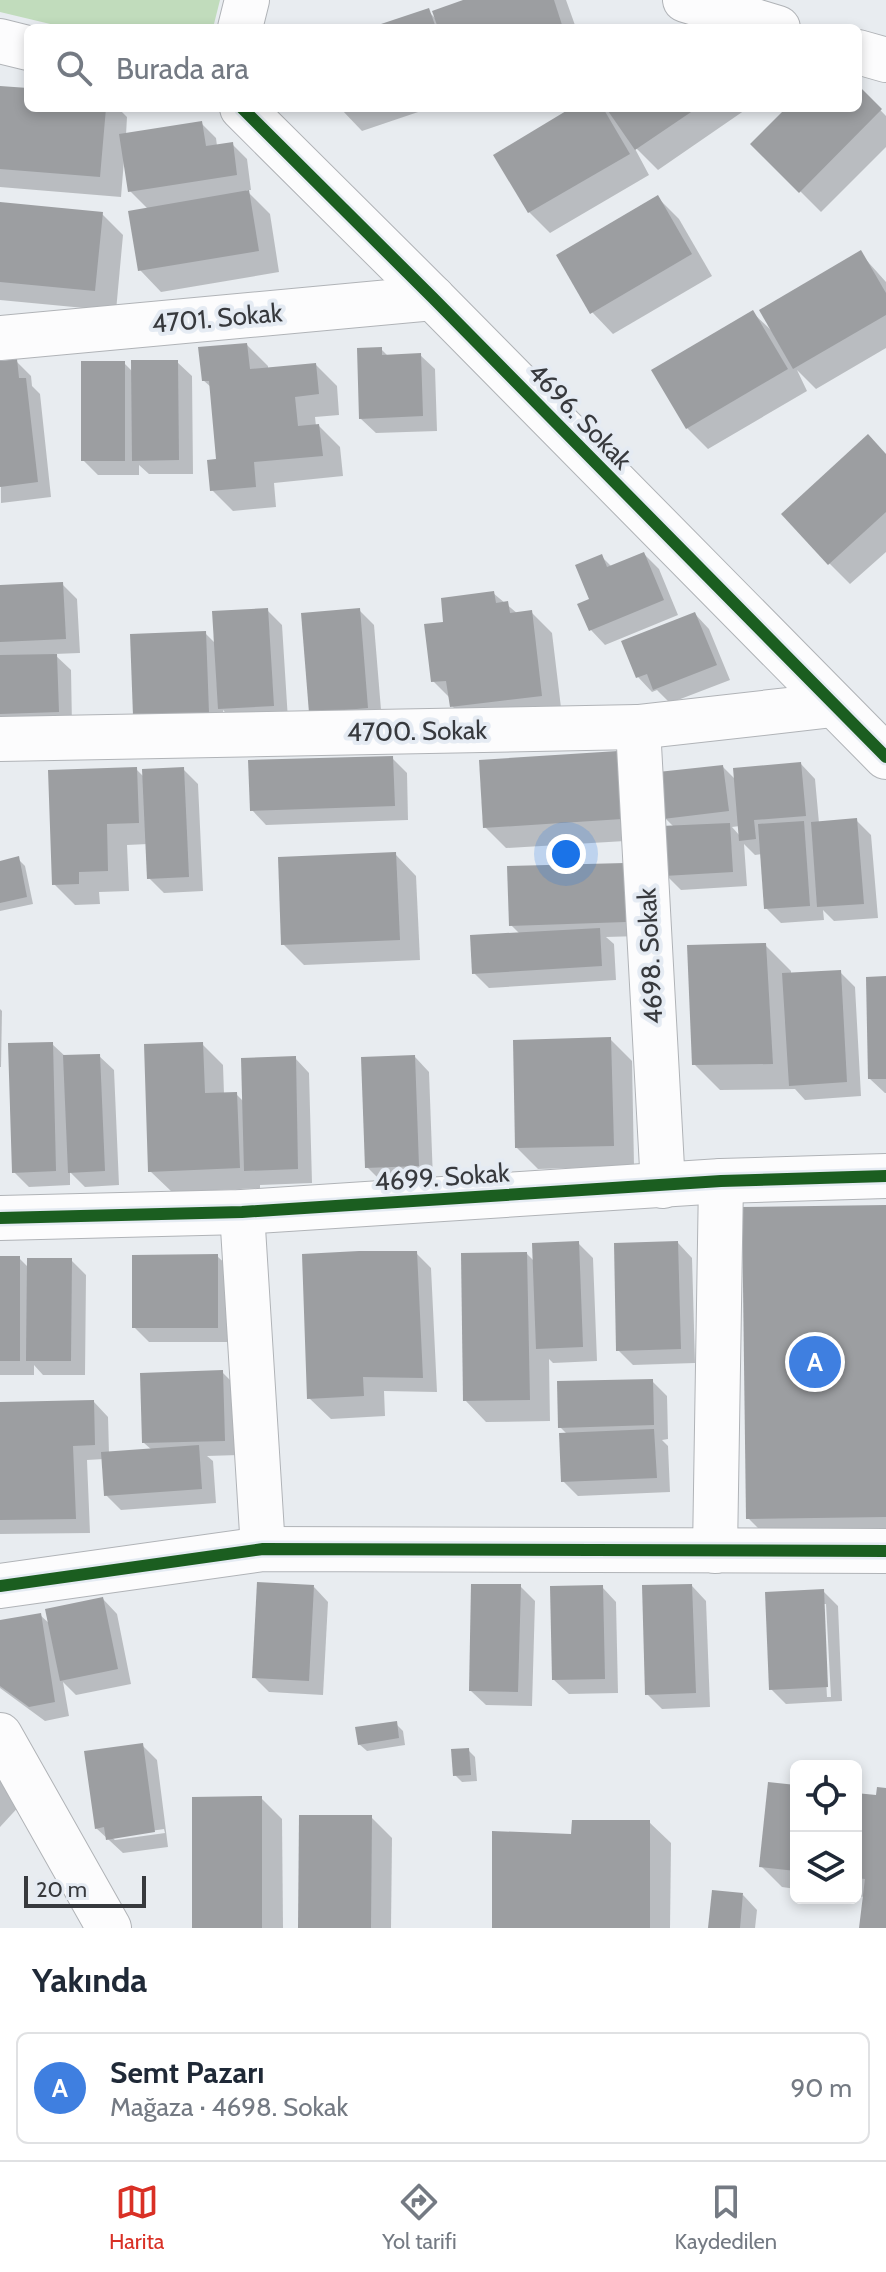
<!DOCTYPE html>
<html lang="tr">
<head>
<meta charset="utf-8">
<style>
  :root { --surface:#fff; --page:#f6f6f7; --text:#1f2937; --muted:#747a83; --line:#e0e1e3; --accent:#d93025 }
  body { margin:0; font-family:Cabin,sans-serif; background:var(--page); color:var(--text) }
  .controls { position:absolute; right:24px; bottom:24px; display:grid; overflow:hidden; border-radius:12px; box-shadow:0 4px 12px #0003 }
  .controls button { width:72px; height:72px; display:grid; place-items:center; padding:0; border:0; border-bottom:2px solid var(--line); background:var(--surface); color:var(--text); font:40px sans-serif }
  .scale { position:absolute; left:24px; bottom:20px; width:122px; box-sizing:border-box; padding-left:8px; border:4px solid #37393d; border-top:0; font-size:22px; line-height:28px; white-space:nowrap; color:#37393d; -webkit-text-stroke:6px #e5ebf3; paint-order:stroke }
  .you { position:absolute; left:566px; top:854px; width:28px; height:28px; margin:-20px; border:6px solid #fff; border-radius:50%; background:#1a73e8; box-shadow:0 0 0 12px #1a73e833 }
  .badge { display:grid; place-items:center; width:52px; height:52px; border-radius:50%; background:var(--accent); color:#fff; font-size:26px; font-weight:700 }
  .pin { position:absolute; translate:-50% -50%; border:4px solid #fff; box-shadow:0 2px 8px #0006 }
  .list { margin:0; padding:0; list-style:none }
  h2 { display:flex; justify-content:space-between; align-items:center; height:104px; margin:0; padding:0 32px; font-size:34px }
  h2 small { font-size:26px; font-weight:400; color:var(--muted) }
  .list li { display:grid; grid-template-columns:52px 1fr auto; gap:24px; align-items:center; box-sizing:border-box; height:112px; margin:0 16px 16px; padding:0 16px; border:2px solid var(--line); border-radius:12px }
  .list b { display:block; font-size:30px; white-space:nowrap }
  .list p { margin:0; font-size:26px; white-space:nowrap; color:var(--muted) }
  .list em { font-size:26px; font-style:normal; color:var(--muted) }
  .icon { flex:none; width:44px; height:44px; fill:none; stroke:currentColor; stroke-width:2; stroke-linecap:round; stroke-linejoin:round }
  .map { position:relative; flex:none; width:886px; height:1928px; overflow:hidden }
  .search { position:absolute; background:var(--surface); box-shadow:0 4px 12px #0003; left:24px; right:24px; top:24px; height:88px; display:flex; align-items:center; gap:20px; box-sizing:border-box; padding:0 28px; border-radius:12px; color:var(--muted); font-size:30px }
  .sheet { height:232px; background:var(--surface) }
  nav { display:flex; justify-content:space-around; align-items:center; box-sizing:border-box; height:112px; border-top:2px solid var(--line); background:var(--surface); font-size:22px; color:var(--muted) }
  nav a { display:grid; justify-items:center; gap:4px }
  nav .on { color:var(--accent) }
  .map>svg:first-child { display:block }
  .green { fill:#c1dcbc }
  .shadow { fill:#0003; fill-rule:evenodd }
  .building { fill:#9c9ea1 }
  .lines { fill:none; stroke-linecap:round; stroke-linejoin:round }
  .minor-casing { stroke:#b0b3b7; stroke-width:46 }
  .minor { stroke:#fcfcfd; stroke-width:44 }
  .cycleway-casing { stroke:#e5ebf3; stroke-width:17 }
  .cycleway { stroke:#1b5e20; stroke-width:12 }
  .labels { text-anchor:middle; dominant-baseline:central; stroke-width:8; stroke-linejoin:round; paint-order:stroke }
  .street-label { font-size:26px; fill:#37393d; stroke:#e5ebf3 }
</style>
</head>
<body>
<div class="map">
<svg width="886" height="1928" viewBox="0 0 886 1928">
  <rect width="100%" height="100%" fill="#e8ecf0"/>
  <polygon class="green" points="0,0 220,0 213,28 67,28 0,12"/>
  <g class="shadow">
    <polygon points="470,0 566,0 576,28 377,28 428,11 437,20"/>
    <polygon points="858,87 886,116 886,147 821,212 753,144 789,108 858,108"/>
    <polygon points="0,88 28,90 28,108 118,108 127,117 126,135 201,123 216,138 217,146 232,144 247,159 251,190 246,190 270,214 279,272 161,292 140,270 148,209 130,191 124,160 121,197 0,187"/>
    <polygon points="340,108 430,108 362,131"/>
    <polygon points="575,108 607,109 748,108 658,170 633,145 649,175 550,233 529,212"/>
    <polygon points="658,198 679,219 712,276 613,334 592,312"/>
    <polygon points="0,204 102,214 123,235 116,311 0,300"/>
    <polygon points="860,253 886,282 886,348 816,389 797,370 807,391 708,449 687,428 654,371 753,313 772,331"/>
    <polygon points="247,345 268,366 268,369 316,365 337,386 339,415 315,417 316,426 319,426 340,447 343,476 274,483 276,507 233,511 212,490 219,461 212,388 203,380"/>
    <polygon points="381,349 388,356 420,355 435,369 437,431 376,433 361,419"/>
    <polygon points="16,361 31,376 32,386 40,394 51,497 1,503 0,363"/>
    <polygon points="177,362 192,376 193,474 149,474 139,465 139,475 98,475 83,460 124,363 133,372"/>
    <polygon points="886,455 886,552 850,584 829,563"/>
    <polygon points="644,554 659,569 678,615 605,645 591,630 592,601 602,557 612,567"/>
    <polygon points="62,584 77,599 80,653 54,654 71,670 72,726 0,729 0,587"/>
    <polygon points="493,593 518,614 531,612 552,633 562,716 473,727 452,706 451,699 433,681 446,623"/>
    <polygon points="267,610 282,625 288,720 235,723 223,710 223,727 150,730 205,633 216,644"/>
    <polygon points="359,610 374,625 382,722 326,727"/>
    <polygon points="695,614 709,629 730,680 670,703 657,690 652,692 638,677"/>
    <polygon points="617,753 642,840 506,848 485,827"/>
    <polygon points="392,758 407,773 408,820 266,825 252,810"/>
    <path d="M801,764L815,779L819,823L856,820L871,835L878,918L834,921L823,910L824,920L781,923L766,908L762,854L755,855L744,844L747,886L681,890L666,875L675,828L665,818L723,767L736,780ZM740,826V836L732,827Z"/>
    <polygon points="136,769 145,778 183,769 198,784 203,891 164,893 149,878 148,844 127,845 129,891 99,892 100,904 75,905 54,884"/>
    <polygon points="395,854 416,876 420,960 304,965 283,944"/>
    <polygon points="18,859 25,866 33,904 0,911 0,863"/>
    <polygon points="624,865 640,936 606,937 614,944 616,980 489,988 474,973 520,934 511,925"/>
    <polygon points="765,945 791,971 791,974 840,972 855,987 861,1096 805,1100 795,1089 720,1090 694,1064"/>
    <polygon points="886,978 886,1093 885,1093 870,1079"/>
    <polygon points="0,1009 2,1011 1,1067 0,1067"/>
    <polygon points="611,1040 632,1061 634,1166 538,1169 517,1148"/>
    <polygon points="52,1044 66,1057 99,1056 114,1070 119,1185 85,1187 70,1172 70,1185 29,1187 14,1172"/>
    <polygon points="202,1044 223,1065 224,1094 236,1094 244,1102 295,1058 309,1073 312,1183 260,1185 260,1188 172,1192 150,1171"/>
    <polygon points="415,1057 429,1072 433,1180 382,1182 367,1167"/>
    <polygon points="886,1207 886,1543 774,1544 748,1518"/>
    <polygon points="578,1243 593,1258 597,1361 553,1363 549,1359 550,1421 486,1422 465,1400 527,1254 535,1262"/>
    <polygon points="678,1243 692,1258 695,1363 633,1365 618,1350"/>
    <polygon points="416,1253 431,1268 437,1392 384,1391 385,1416 331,1419 309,1398"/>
    <polygon points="217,1256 232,1270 232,1342 149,1342 134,1327"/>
    <polygon points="0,1258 19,1258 29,1268 71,1260 86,1275 85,1375 43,1375 34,1365 34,1375 0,1375"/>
    <polygon points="222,1372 237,1387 239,1455 207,1456 213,1461 216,1503 121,1510 106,1495 104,1459 87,1460 90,1533 0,1534 0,1404 94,1402 108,1417 109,1454 152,1450 144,1443"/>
    <polygon points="652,1381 667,1396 668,1439 662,1440 668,1446 670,1492 578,1496 563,1481 568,1435 560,1427"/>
    <polygon points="520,1586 535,1601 532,1706 486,1705 471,1691"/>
    <polygon points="692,1586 706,1601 710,1707 662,1709 647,1694"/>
    <polygon points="314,1587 328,1602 323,1695 269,1692 254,1677"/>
    <polygon points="602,1587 616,1602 618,1693 569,1694 554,1680"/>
    <path d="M823,1591L838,1606L842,1701L786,1704L771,1689ZM822,1604H826L831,1697H827Z"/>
    <polygon points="103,1599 117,1614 131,1684 76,1695 63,1682 69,1716 45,1721 0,1688 0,1622 40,1615 51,1625"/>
    <polygon points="396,1724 403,1731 405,1745 367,1751 359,1744"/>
    <path d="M142,1745L157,1760L168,1847L123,1853L96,1828ZM164,1829L165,1833L115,1840L111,1837Z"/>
    <polygon points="468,1750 475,1757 477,1781 462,1782 455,1775"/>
    <polygon points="0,1776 23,1802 0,1827"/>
    <polygon points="796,1788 796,1889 782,1887 761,1866"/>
    <polygon points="886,1790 886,1928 861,1928 865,1897 856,1896 856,1795 875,1797"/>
    <polygon points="261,1798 282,1819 283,1928 194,1928"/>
    <polygon points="371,1817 392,1838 391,1928 300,1928"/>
    <polygon points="649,1822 671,1843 670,1928 494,1928 573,1836"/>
    <polygon points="743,1895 757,1910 755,1928 710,1928"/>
  </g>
  <g class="building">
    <polygon points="463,0 554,0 563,28 438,28 432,11"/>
    <polygon points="429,8 436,28 372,28 372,27"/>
    <polygon points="858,85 882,109 799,193 750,144 786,108 858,108"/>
    <polygon points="0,86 28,88 28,108 106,108 100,177 0,169"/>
    <polygon points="571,108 603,108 630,154 528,213 493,155"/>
    <polygon points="606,108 697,108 635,150"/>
    <polygon points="202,121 206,146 233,142 237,175 128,192 119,134"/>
    <polygon points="249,190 259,251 138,271 128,211"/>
    <polygon points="658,195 692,254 590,314 556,255"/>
    <polygon points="0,202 103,212 95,291 0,282"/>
    <polygon points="861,250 886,293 886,315 793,369 759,310"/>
    <polygon points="753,310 788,369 686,429 651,370"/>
    <polygon points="247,343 250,369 316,363 319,394 295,397 298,426 319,424 323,456 254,462 256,487 210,491 207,460 216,459 209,381 202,381 198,347"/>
    <polygon points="382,347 382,355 421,353 423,416 359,419 357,348"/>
    <polygon points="17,359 19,378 26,378 38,482 0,487 0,361"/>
    <polygon points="131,360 178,360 179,460 132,461"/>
    <rect x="81" y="361" width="44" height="100"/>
    <polygon points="868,434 886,454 886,512 828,565 781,514"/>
    <polygon points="644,552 664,600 589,631 577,604 589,599 575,565 602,554 607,567"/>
    <polygon points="63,582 66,639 0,642 0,585"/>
    <polygon points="494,591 496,603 508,601 510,613 532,610 542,696 450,707 446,681 431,682 424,624 443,622 441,598"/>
    <polygon points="268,608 274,706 218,709 212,611"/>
    <polygon points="360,608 368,708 309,713 301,613"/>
    <polygon points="695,612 717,665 653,690 647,674 636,678 621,641"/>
    <polygon points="206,631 209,713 133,716 130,634"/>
    <polygon points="57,654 59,712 0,714 0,655"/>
    <polygon points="618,751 622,819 483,828 479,760"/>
    <polygon points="393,756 395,806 250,811 248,760"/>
    <polygon points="801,762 806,816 754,820 756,839 739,841 733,768"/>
    <polygon points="723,765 729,811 663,819 658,772"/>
    <polygon points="137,767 139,823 107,824 108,871 79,872 79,884 52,885 48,770"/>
    <polygon points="184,767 189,877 147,879 142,769"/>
    <polygon points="857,818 864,904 817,907 811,822"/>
    <polygon points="804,821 810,906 764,909 758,824"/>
    <polygon points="730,823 733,872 664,876 661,826"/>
    <polygon points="396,852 400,940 281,945 278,857"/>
    <polygon points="19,856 27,897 0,903 0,861"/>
    <polygon points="625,863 626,922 509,926 507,866"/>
    <polygon points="600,928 602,966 472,974 470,935"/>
    <polygon points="766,943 773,1064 692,1065 687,945"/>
    <polygon points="841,970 847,1082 789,1086 782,973"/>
    <polygon points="886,976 886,1079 868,1079 866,977"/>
    <polygon points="611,1037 614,1146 515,1148 513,1040"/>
    <polygon points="53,1042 56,1171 12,1173 8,1043"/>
    <polygon points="203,1042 205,1093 237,1092 240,1168 148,1172 144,1044"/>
    <polygon points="100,1054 105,1171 68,1173 63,1055"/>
    <polygon points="415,1055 419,1166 365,1168 361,1057"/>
    <polygon points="296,1056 298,1169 244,1171 241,1058"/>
    <polygon points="886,1205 886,1517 746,1519 742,1207"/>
    <polygon points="579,1241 583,1347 536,1349 532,1243"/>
    <polygon points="678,1241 681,1349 616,1351 614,1243"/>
    <polygon points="359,1251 417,1251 423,1378 363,1377 364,1396 307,1399 302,1254"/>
    <polygon points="527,1252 530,1400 463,1401 461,1253"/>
    <polygon points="218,1254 218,1328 132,1328 132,1255"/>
    <rect x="0" y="1256" width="20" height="105"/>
    <polygon points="27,1258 72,1258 71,1361 26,1361"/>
    <polygon points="223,1370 225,1441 142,1443 140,1373"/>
    <polygon points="653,1379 654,1425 558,1428 557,1381"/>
    <polygon points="94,1400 95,1445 73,1446 76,1519 0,1520 0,1402"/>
    <polygon points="654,1429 657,1478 561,1482 559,1433"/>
    <polygon points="199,1445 202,1489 104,1496 101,1452"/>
    <polygon points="257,1582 314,1585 309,1681 252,1678"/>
    <polygon points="471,1584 521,1584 518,1692 469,1691"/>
    <polygon points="692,1584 696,1693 645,1695 642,1585"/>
    <polygon points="603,1585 605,1679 552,1680 550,1586"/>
    <polygon points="824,1589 828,1687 769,1690 765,1592"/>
    <polygon points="103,1597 118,1669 60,1681 45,1609"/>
    <polygon points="41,1613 55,1702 29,1707 0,1686 0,1620"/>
    <polygon points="397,1721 399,1738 358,1745 355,1727"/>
    <polygon points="143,1743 155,1832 106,1840 104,1827 95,1829 84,1751"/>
    <polygon points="469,1748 471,1775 453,1776 451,1749"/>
    <polygon points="768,1782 796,1785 796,1871 759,1867"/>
    <polygon points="877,1787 886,1788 886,1928 859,1928 865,1879 856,1878 856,1793 876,1795"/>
    <polygon points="262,1796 262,1928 192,1928 192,1797"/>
    <polygon points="299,1815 372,1815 371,1928 298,1928"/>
    <polygon points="572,1820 650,1820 650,1928 492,1928 492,1831 571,1834"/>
    <polygon points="712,1890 743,1893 740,1928 708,1928"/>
  </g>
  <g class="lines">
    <g class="minor-casing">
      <g id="minor">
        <polyline points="685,0 778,28"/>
        <polyline points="240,28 247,0"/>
        <polyline points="0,41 28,48"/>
        <polyline points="858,52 886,60"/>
        <polyline points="242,108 433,298 886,757"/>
        <polyline points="0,338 433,298"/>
        <polyline points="638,727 663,1186"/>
        <polyline points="0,739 638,727 833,705"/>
        <polyline points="242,1212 263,1549"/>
        <polyline points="0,1218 242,1212 721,1181 886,1176"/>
        <polyline points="715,1551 721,1181"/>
        <polyline points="0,1586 263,1549 886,1551"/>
        <polyline points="0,1735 109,1928"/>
      </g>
    </g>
    <use href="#minor" class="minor"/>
    <g class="cycleway-casing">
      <g id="cycleway">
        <polyline points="242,108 433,298 886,757"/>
        <polyline points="0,1218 242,1212 721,1181 886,1176"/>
        <polyline points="0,1586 263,1549 886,1551"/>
      </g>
    </g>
    <use href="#cycleway" class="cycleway"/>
  </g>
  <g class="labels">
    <g class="street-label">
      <text transform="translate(217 318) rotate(-5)">4701. Sokak</text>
      <text transform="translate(580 416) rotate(46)">4696. Sokak</text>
      <text transform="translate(417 731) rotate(-1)">4700. Sokak</text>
      <text transform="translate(650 956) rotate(-93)">4698. Sokak</text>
      <text transform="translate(442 1177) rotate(-4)">4699. Sokak</text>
    </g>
  </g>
</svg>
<div class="controls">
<button><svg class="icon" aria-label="locate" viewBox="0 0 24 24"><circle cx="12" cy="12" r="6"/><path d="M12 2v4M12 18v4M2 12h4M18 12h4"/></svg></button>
<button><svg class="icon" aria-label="layers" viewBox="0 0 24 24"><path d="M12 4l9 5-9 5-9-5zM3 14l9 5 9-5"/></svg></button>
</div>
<div class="scale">20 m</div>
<div class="you"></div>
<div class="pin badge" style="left:815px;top:1362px;background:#3f7fe0">A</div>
<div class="search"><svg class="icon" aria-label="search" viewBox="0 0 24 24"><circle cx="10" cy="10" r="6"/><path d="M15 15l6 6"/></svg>Burada ara</div>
</div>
<section class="sheet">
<h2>Yakında<small></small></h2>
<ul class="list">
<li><span class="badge" style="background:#3f7fe0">A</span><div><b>Semt Pazarı</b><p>Mağaza · 4698. Sokak</p></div><em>90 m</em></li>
</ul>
</section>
<nav>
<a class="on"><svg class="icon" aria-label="map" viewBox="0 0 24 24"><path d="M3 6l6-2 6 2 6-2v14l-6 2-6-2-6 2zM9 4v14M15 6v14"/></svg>Harita</a>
<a><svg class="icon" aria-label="directions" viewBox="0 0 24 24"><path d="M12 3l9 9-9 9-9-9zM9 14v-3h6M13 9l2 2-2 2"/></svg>Yol tarifi</a>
<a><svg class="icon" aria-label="saved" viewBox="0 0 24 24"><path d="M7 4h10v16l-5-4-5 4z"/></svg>Kaydedilen</a>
</nav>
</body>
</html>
